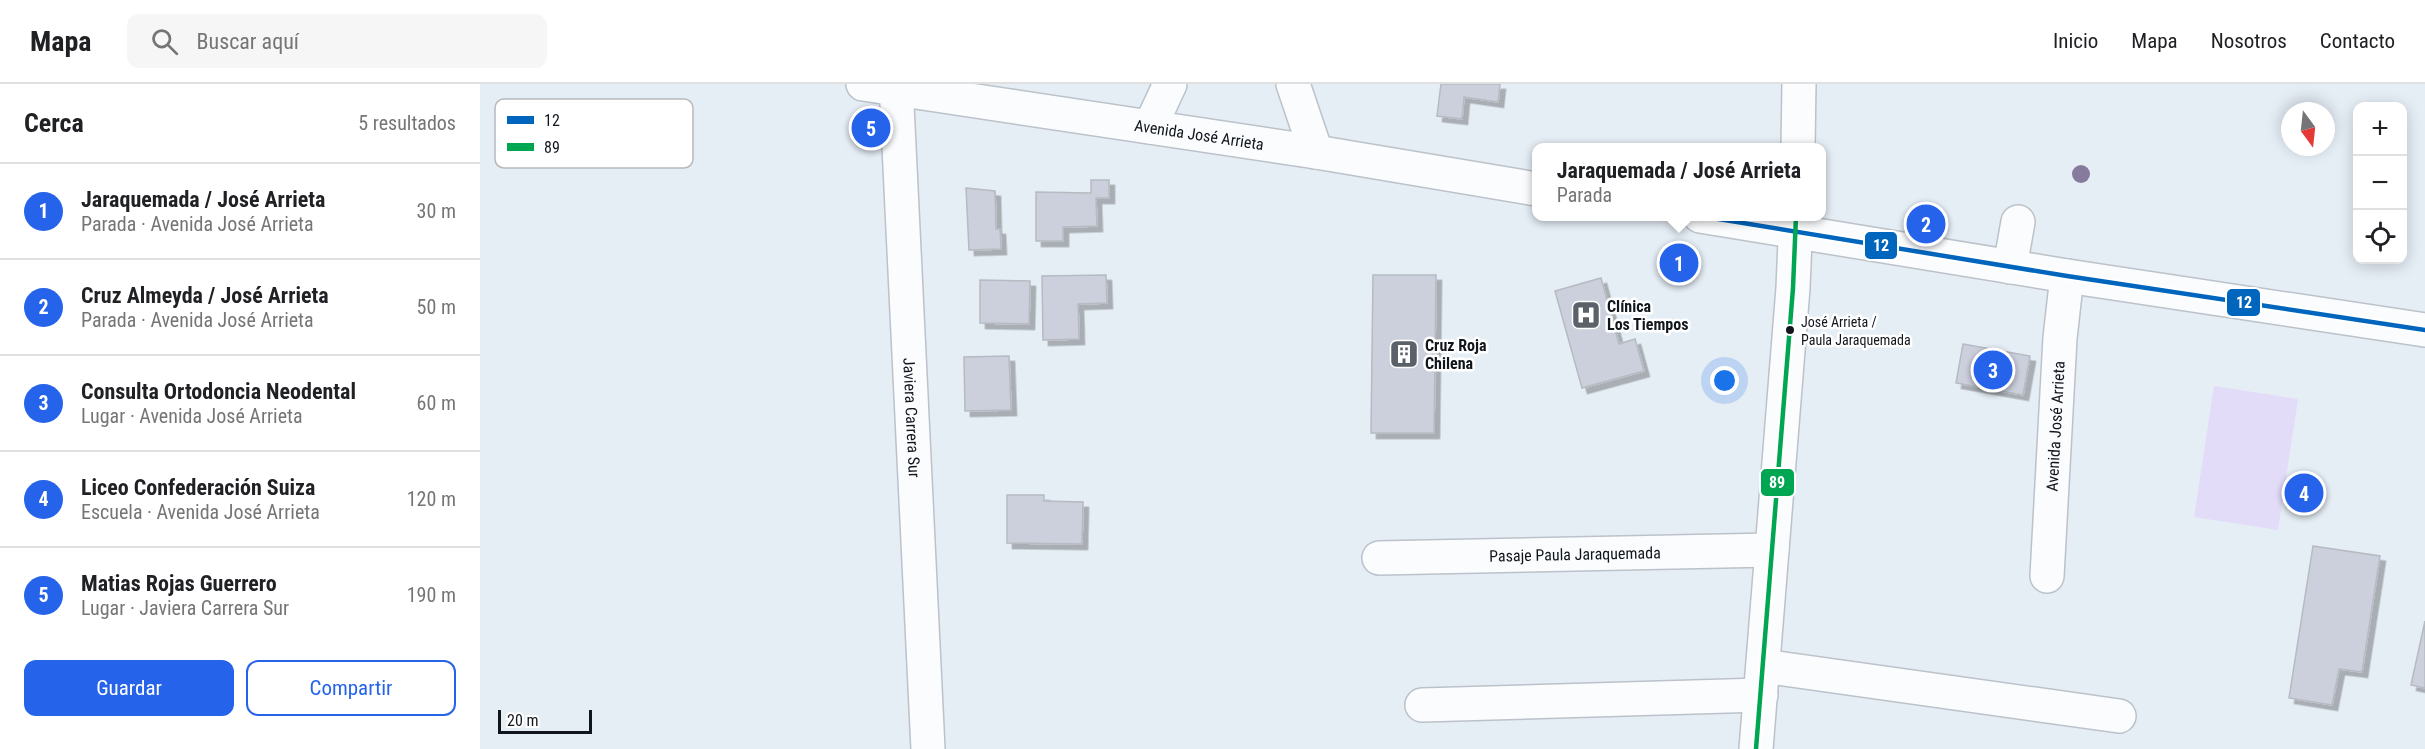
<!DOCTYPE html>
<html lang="es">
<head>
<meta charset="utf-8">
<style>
  :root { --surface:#fff; --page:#f6f6f6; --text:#202124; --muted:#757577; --line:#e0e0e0; --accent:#2563eb }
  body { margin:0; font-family:"Roboto Condensed",sans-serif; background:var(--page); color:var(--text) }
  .controls { position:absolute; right:18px; top:18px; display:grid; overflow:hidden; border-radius:12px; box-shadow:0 3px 15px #0003 }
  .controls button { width:54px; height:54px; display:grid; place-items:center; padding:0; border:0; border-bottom:2px solid var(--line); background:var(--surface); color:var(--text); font:30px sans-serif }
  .compass { position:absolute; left:1801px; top:18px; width:54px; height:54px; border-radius:50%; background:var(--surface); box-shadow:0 3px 15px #0003; rotate:165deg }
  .scale { position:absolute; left:18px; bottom:15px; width:94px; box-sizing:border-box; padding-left:6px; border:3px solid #11161d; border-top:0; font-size:16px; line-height:21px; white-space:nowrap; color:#11161d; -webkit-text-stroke:4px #fff; paint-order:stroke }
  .you { position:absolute; left:1245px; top:297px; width:21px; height:21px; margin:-15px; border:4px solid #fff; border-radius:50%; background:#1a73e8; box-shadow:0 0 0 9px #1a73e833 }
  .badge { display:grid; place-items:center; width:39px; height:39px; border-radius:50%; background:var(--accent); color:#fff; font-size:20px; font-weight:700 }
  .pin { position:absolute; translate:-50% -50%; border:3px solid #fff; box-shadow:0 2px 6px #0006 }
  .popup { position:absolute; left:1052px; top:59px; width:294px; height:78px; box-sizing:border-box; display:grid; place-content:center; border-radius:12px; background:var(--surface); filter:drop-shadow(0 2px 4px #0005); font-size:20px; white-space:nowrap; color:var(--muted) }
  .popup b { font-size:22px; color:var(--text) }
  .popup::after { content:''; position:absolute; left:50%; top:100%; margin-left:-12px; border:12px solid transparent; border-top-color:var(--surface) }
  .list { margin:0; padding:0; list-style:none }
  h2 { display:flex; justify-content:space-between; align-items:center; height:78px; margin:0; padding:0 24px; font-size:26px }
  h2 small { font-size:20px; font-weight:400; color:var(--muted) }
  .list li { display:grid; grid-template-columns:39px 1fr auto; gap:18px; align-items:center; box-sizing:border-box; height:96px; padding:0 24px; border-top:2px solid var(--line) }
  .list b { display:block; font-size:22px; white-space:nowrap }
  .list p { margin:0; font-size:20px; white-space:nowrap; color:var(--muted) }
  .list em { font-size:20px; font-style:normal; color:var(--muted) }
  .actions { display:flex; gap:12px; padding:18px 24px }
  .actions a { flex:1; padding:14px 0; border:2px solid var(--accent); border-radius:12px; text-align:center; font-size:21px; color:var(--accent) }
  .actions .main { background:var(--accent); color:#fff }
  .icon { flex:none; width:33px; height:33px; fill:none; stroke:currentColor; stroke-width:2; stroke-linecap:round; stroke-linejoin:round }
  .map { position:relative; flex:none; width:1945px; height:665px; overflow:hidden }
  header { display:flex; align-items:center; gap:36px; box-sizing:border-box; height:84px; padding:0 30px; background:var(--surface); border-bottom:2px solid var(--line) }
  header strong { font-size:28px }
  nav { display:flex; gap:33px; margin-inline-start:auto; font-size:21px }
  .search { width:420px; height:54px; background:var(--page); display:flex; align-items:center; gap:15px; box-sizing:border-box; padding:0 21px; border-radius:12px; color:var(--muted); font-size:22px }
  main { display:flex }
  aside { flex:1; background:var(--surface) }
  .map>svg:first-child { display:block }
  .green { fill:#e2dcf9 }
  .building { fill:#ccd0dd; stroke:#b6bac1; stroke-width:1.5; filter:url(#shadow) }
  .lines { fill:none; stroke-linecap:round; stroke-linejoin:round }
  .minor-casing { stroke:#bcc2c9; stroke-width:36 }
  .major-casing { stroke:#bcc2c9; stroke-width:36 }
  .minor { stroke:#fbfcfe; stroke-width:33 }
  .major { stroke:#fbfcfe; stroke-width:33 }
  .bus-1-casing { stroke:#fff; stroke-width:9 }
  .bus-2-casing { stroke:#fff; stroke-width:9 }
  .bus-1 { stroke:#0065bd; stroke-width:4.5 }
  .bus-2 { stroke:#00a651; stroke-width:4.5 }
  .tree { fill:#867b9d }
  .bus-dot { fill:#11161d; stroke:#fff; stroke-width:2 }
  .labels { text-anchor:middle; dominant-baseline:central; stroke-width:5; stroke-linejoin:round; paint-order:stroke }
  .bus-label { font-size:14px; fill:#11161d; stroke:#fff; text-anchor:start }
  .street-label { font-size:16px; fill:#11161d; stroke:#fff }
  .poi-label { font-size:16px; font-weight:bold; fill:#11161d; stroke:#fff; text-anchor:start }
  .key { fill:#fff; stroke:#b8b9bb; stroke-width:1.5 }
  .key-label { font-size:16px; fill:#11161d }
  .line-badge { stroke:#fff; stroke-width:2 }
  .badge-label { font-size:16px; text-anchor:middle; font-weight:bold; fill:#fff }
</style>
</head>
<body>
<header>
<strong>Mapa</strong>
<div class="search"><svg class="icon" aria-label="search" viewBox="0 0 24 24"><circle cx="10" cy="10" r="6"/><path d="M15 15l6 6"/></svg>Buscar aquí</div>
<nav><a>Inicio</a><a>Mapa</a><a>Nosotros</a><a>Contacto</a></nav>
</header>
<main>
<aside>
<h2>Cerca<small>5 resultados</small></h2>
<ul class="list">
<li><span class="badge">1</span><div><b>Jaraquemada / José Arrieta</b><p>Parada · Avenida José Arrieta</p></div><em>30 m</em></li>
<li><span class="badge">2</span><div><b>Cruz Almeyda / José Arrieta</b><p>Parada · Avenida José Arrieta</p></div><em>50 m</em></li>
<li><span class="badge">3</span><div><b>Consulta Ortodoncia Neodental</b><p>Lugar · Avenida José Arrieta</p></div><em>60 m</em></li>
<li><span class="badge">4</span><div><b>Liceo Confederación Suiza</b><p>Escuela · Avenida José Arrieta</p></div><em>120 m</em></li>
<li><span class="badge">5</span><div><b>Matias Rojas Guerrero</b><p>Lugar · Javiera Carrera Sur</p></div><em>190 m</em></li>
</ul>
<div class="actions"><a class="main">Guardar</a><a>Compartir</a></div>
</aside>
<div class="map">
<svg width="1945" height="665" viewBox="0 0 1945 665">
  <defs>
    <filter id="shadow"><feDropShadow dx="5.5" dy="5.5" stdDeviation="0" flood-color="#0004"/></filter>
  </defs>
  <rect width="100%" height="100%" fill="#e5edf5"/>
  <polygon class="green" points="1734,302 1818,315 1798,446 1714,433"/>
  <g class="building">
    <polygon points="961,0 1020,0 1018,18 984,13 982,35 957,32"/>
    <polygon points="611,96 629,96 629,114 616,114 617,142 583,143 583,157 556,157 556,108 611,109"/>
    <polygon points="486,104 515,107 516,145 520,145 521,165 489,166"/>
    <polygon points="626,191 627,219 598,220 599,255 563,256 562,192"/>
    <polygon points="893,191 956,191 954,349 891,349"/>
    <polygon points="1121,194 1139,260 1155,255 1164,287 1102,304 1075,207"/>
    <polygon points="500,196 550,197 549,240 500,239"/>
    <polygon points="1483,260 1550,272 1543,311 1476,299"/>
    <polygon points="529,272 531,326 485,327 484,273"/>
    <polygon points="527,411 564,411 564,417 603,418 602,460 527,459"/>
    <polygon points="1833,462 1900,472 1882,588 1859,585 1852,621 1809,614"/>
    <polygon points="1945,537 1945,604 1931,601"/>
  </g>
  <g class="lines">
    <g class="minor-casing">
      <g id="minor">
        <path id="s1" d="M416,0L448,665"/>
        <polyline points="813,0 836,68"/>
        <polyline points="670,43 690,0"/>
        <polyline points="1318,63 1319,0"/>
        <polyline points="1530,183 1538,138"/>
        <path id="s2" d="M899,474L1292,466"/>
        <path id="s3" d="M1567,492L1580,254L1587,192"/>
        <polyline points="1283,582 1639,632"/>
        <polyline points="942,621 1281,611"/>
        <polyline points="1276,665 1313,204 1316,132"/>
      </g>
    </g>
    <g class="major-casing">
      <g id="major">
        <path id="s4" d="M383,0L836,68L1056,105"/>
        <polyline points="1220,132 1587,192 1945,246"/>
      </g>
    </g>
    <use href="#minor" class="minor"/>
    <use href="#major" class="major"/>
    <g class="bus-1-casing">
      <polyline id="bus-1" points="1220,132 1587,192 1945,246"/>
    </g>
    <g class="bus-2-casing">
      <polyline id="bus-2" points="1276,665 1313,204 1316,132"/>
    </g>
    <use href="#bus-1" class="bus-1"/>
    <use href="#bus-2" class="bus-2"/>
  </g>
  <circle class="tree" cx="1601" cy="90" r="9"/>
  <defs>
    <g id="hospital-square" transform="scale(1.5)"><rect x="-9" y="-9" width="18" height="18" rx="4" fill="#5b6169" stroke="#fff"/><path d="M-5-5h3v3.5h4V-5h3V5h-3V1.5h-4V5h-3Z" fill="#fff"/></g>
    <g id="building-square" transform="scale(1.5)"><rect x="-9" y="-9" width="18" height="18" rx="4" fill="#5b6169" stroke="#fff"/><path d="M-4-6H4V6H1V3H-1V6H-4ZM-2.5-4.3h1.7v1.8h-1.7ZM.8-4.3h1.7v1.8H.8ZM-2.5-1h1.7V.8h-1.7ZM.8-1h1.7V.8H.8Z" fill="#fff"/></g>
  </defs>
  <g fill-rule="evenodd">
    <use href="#hospital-square" x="1106" y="231"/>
    <use href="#building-square" x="924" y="270"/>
  </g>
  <circle class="bus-dot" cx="1310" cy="246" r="5"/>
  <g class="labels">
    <g class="bus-label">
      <text x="1321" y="238">José Arrieta /<tspan x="1321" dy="18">Paula Jaraquemada</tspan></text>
    </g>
    <g class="street-label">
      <text stroke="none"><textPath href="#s4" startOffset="340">Avenida José Arrieta</textPath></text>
      <text stroke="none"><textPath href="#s1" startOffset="334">Javiera Carrera Sur</textPath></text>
      <text stroke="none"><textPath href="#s3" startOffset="150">Avenida José Arrieta</textPath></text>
      <text stroke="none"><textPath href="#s2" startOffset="196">Pasaje Paula Jaraquemada</textPath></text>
    </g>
    <g class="poi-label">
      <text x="1127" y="222">Clínica<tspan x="1127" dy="18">Los Tiempos</tspan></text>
      <text x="945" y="261">Cruz Roja<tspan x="945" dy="18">Chilena</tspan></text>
    </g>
  </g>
  <rect x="15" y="15" width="198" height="69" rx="9" class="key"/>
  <rect x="27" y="32" width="27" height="8" fill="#0065bd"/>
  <rect x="27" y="59" width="27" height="8" fill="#00a651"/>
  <g class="key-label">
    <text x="64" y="42">12</text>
    <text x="64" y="69">89</text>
  </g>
  <g class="line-badge">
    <rect x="1384" y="147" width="34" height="29" rx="6" fill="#0065bd"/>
    <rect x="1746" y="204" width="35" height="29" rx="6" fill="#0065bd"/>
    <rect x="1280" y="384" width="35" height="29" rx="6" fill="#00a651"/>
  </g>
  <g class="badge-label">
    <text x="1401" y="167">12</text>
    <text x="1764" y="224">12</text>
    <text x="1297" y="404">89</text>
  </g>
</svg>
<div class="controls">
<button>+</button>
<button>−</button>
<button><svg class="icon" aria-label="locate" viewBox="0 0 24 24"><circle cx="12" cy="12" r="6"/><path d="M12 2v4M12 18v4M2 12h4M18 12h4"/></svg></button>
</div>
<svg class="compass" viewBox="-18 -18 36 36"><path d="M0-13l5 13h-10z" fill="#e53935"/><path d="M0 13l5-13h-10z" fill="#757577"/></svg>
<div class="scale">20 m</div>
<div class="you"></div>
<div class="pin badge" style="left:1199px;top:179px">1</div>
<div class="popup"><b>Jaraquemada / José Arrieta</b>Parada</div>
<div class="pin badge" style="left:1446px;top:140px">2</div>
<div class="pin badge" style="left:1513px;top:286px">3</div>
<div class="pin badge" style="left:1824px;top:409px">4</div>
<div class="pin badge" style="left:391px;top:44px">5</div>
</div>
</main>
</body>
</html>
